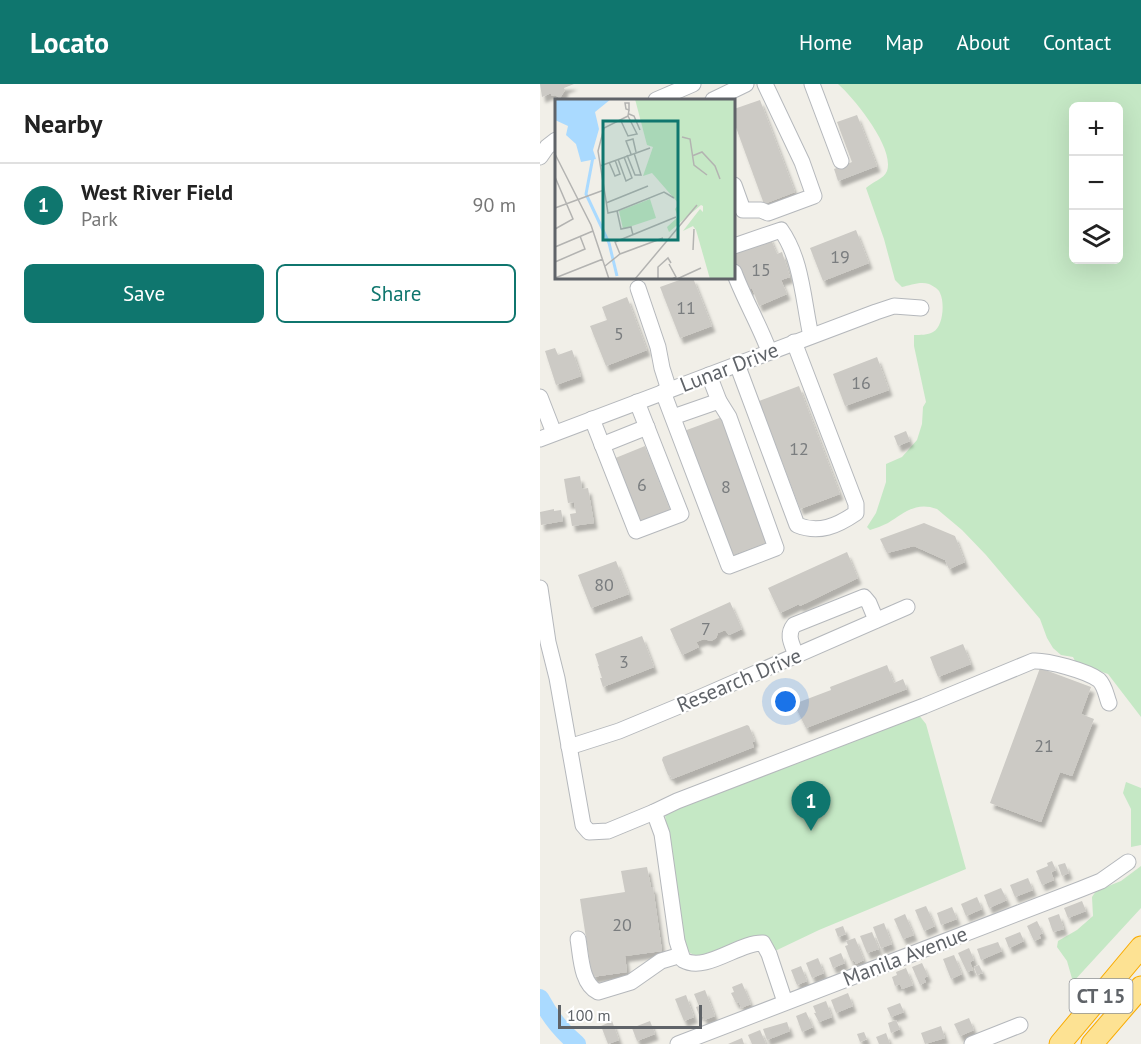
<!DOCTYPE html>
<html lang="en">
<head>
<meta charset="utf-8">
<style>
  :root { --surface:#fff; --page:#f2f2f2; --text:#222; --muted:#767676; --line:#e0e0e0; --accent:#0f766e }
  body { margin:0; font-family:"PT Sans",sans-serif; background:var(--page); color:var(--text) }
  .controls { position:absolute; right:18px; top:18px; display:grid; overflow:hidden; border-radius:9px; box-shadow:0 6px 24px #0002 }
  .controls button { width:54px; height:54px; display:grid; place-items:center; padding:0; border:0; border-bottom:2px solid var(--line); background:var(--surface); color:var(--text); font:30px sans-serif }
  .scale { position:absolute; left:18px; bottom:15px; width:144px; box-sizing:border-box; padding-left:6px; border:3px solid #5f6368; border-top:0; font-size:16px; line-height:21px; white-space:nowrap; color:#5f6368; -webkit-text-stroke:4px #fff; paint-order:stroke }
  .you { position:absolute; left:246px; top:618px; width:21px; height:21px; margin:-15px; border:4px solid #fff; border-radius:50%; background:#1a73e8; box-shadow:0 0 0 9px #1a73e833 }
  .badge { display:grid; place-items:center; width:39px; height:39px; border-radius:50%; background:var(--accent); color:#fff; font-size:20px; font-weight:700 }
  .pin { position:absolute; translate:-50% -50px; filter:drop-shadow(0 2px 3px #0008) }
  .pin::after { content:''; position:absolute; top:32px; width:21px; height:18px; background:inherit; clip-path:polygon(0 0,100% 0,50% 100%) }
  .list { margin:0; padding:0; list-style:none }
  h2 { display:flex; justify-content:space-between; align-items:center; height:78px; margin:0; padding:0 24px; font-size:26px }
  h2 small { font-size:20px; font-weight:400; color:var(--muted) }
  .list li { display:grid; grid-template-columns:39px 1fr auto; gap:18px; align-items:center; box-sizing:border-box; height:84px; padding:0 24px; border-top:2px solid var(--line) }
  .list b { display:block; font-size:22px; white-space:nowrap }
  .list p { margin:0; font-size:20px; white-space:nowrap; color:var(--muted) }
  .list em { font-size:20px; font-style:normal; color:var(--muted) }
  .actions { display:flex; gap:12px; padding:18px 24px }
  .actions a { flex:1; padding:14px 0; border:2px solid var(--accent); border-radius:9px; text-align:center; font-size:21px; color:var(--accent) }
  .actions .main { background:var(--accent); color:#fff }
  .icon { flex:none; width:33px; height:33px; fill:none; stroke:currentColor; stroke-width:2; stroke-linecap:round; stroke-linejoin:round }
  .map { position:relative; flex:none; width:601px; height:960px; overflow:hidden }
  header { display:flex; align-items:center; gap:36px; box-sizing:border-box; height:84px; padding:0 30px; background:var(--accent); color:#fff }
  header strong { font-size:28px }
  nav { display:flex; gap:33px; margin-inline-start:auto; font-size:21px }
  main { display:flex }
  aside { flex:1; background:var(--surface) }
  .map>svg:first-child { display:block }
  .green { fill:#c5e8c5; fill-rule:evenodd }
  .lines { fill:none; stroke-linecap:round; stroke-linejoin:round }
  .river { stroke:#aadaff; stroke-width:18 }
  .building { fill:#cccac5; filter:url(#shadow) }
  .minor-casing { stroke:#b5b8bc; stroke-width:17 }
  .highway-casing { stroke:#f9ab00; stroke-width:23 }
  .minor { stroke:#fff; stroke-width:15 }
  .highway { stroke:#fde293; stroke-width:21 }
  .labels { text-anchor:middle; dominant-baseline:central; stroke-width:4.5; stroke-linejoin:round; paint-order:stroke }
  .number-label { font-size:18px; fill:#7a7d7f }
  .shield { fill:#fff; stroke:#8f9295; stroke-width:1.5 }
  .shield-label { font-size:20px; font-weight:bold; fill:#5f6368 }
  .street-label { font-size:21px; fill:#5f6368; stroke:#fff }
  .inset-river { fill:none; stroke:#aadaff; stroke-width:3 }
  .inset-road { fill:none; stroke:#b3b3b1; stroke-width:1.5 }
  .view { fill:#0f766e; fill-opacity:0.15; stroke:#0f766e; stroke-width:3 }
  .inset-edge { fill:none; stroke:#5f6368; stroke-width:3 }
</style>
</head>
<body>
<header>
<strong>Locato</strong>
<nav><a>Home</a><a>Map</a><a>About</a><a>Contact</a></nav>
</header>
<main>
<aside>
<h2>Nearby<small></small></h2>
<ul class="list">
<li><span class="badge">1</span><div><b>West River Field</b><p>Park</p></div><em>90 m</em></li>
</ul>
<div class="actions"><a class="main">Save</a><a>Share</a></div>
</aside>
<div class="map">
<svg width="601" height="960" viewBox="0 0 601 960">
  <defs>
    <filter id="shadow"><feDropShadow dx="3.5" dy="6" stdDeviation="1.5" flood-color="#0004"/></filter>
  </defs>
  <rect width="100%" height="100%" fill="#f1efe8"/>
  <g class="green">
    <path d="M298,0H601V633L568,590L536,579L533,573L521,571L513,564L507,554L500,535L446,471L422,446L397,425C376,417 364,429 348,439C342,442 336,444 330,446L327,443L336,429L346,398V380L362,373L377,356L382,340L383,323L386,318L374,262V251C380,251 388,251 393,248C403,243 405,219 400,209C399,205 393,202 389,200C381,197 370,201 362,203L355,196L344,155L326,104C332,98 344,95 347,87C355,64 314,14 298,0ZM534,22H578V176H534Z"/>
    <path d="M378,630L386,640L426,785L279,846L235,867C232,857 230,852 218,851C205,856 167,873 155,871C147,869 146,864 143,858L125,731L128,726Z"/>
    <polygon points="586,698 601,704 601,761 591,763 591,725 583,709"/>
    <polygon points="601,782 601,824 533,898 527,877 517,863 518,857 537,846 553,832 552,813 556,807 581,797"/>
  </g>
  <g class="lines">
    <path class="river" d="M0,914C10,933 21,947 37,960"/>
  </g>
  <g class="building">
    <polygon points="0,0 34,0 24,4 25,6 20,14 15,11 12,12 11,9 2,13"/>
    <polygon points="220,16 255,108 224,120 194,38 194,25"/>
    <polygon points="317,31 337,82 298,97 294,85 312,78 297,38"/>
    <polygon points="316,146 329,179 283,197 270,164"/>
    <polygon points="229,151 237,170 242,168 250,193 241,196 247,210 219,222 212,204 204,207 194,182 194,165"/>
    <polygon points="145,194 153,194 172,242 140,254 120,203"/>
    <polygon points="87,213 107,266 66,282 50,242 67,236 62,223"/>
    <polygon points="15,264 18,271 32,266 41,292 16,301 5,267"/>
    <polygon points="337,273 349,306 305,322 293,290"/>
    <polygon points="259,302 300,410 260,425 219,317"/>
    <polygon points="182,333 228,458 190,472 144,347"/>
    <polygon points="366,347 370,357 358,362 354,352"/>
    <polygon points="105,362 130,426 98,438 73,375"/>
    <polygon points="40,392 42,405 48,404 54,439 32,442 30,430 36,429 34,418 28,419 24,395"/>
    <polygon points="14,425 14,427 21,426 23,437 1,441 0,428"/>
    <polygon points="384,439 415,452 425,478 409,485 405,476 374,462 347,469 340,455"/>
    <polygon points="307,468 318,494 260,522 259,520 240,529 228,504"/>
    <polygon points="76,477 89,510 51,524 38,491"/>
    <polygon points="190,518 202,545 189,551 185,546 178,549 176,554 171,557 164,555 156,558 159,563 142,571 130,545"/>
    <polygon points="102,552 114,583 63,603 60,594 62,594 58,582 59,582 55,570"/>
    <polygon points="423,560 431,580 398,593 390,573"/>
    <polygon points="347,581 354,599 363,595 367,605 266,644 254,620 291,606 290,603"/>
    <polygon points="500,584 551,603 541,630 554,635 532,692 520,688 501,738 450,719"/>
    <polygon points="207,641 209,642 215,657 212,658 214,663 132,695 130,691 128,691 122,676 123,673"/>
    <polygon points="512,777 516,786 511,788 514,796 502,801 496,787 508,782 507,779"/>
    <polygon points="525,779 529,789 522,792 518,781"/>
    <polygon points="107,783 111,803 113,803 122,867 85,872 87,888 52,893 40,815 85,808 81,787"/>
    <polygon points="488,794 493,806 475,813 470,801"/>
    <polygon points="461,804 467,816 449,824 444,811"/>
    <polygon points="437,813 442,825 426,832 421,820"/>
    <polygon points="542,817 546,827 528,834 524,824"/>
    <polygon points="386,822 395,842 384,847 375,826"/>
    <polygon points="412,823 417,835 401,841 397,829"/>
    <polygon points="365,830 374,851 363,855 354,835"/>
    <polygon points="519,830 524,845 513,848 508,834"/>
    <polygon points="497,837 503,849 499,851 501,854 494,857 487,842"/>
    <polygon points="344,839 352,860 341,864 333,843"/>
    <polygon points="303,842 306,850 298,853 295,845"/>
    <polygon points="332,848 339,865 327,869 320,852"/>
    <polygon points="480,848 484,857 469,864 465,854"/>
    <polygon points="315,854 324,876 316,880 314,876 311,877 305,862 308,861 306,857"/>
    <polygon points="458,858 462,867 441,876 437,865"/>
    <polygon points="429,864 434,876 430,878 433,886 427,888 418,869"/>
    <polygon points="301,869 305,879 293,884 289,874"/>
    <polygon points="414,871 422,890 411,895 403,875"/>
    <polygon points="278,874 284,889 272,894 266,879"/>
    <polygon points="382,879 388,892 384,894 386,898 380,901 372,883"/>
    <polygon points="439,881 443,889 437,891 434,883"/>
    <polygon points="261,882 267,897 257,901 251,886"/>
    <polygon points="366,884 373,901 362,905 360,900 355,902 352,893 357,891 356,888"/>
    <polygon points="202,899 211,920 201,924 199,918 196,919 191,909 194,908 192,903"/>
    <polygon points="165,906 175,932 164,936 162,930 159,931 156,923 159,922 154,910"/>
    <polygon points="308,909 313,922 296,929 291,916"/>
    <polygon points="146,911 154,933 144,937 135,915"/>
    <polygon points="286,917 292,933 279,938 274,929 276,929 273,922"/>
    <polygon points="360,919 364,928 351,933 347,924"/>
    <polygon points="266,928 273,943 262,948 256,932"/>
    <polygon points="429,934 434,946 420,952 414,940"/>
    <polygon points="356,936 360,945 351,949 348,939"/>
    <polygon points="72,937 79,956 68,960 61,942"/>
    <polygon points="110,937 115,950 97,957 92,944"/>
    <polygon points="247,938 250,947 227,956 223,945"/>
    <polygon points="401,942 405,954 385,960 381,949"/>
    <polygon points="220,946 226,960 212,960 208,951"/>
    <polygon points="324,948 327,955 320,958 317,950"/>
    <polygon points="346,949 350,960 339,960 336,953"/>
    <polygon points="202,954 204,960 188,960"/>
  </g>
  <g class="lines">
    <g class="minor-casing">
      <g id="minor">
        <polyline points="272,0 301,77"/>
        <polyline points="116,16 153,0"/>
        <polyline points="173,16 206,0"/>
        <polyline points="0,73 7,63 16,56"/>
        <polyline points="194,101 203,126 221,126 228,129 274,112 262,78 225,0"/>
        <path d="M194,162L241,146C262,176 263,216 271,252"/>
        <path d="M194,188C204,215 219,240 229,267"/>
        <polyline points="98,204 118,263 122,284 129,306"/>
        <path d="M197,280L257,441C279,450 297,442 316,429V420L254,258"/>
        <polyline points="123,308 189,482 236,464 189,333 179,317 169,291"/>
        <polyline points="0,313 14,349"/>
        <polyline points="133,333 179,317"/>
        <polyline points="52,335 96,447 141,430 97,318"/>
        <polyline points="0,355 336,228 354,222 381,224"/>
        <polyline points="62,361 107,343"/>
        <path d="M0,504L8,558L17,594L43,741L49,748L68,747L114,728L122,750L137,857L143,876C166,889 199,858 223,859L229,870L245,918"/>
        <path d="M256,571C252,560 246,551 254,541L324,513L329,519L336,536"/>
        <polyline points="29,663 79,647 161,613 367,523"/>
        <path d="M114,728L137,717L384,622L493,577C507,576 547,587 559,596C565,602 566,611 569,619"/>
        <path d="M38,855C41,872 41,900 58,908L91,898L121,877L141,871"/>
        <polyline points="138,960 541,805 561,797 588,778"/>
        <polyline points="432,960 480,941"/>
      </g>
    </g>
    <g class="highway-casing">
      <g id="highway">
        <polyline points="520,960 601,863"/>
        <polyline points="552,960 601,903"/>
      </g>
    </g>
    <use href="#minor" class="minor"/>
    <use href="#highway" class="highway"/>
  </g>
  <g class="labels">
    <g class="number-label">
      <text x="300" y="172">19</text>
      <text x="221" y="185">15</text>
      <text x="146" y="223">11</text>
      <text x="79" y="249">5</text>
      <text x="321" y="298">16</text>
      <text x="259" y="364">12</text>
      <text x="102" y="400">6</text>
      <text x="186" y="402">8</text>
      <text x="64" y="500">80</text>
      <text x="166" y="544">7</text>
      <text x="84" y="577">3</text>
      <text x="504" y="661">21</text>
      <text x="82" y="840">20</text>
    </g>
    <rect class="shield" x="529.5" y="895" width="63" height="34" rx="4.5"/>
    <g class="shield-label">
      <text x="561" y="912">CT 15</text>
    </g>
    <g class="street-label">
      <text transform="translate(189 283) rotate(-21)">Lunar Drive</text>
      <text transform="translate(199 596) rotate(-23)">Research Drive</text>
      <text transform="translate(365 872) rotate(-21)">Manila Avenue</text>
    </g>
  </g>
  <g transform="translate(15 15)">
    <rect width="180" height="180" fill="#f1efe8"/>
    <path d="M180,0V180H155L141,131L138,127L128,132L145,110L148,113V107L146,106L114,133L112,128L123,118L120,110L124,105L97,74L88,77L98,48L92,46L80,0ZM95,100L101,119L68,130L64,112Z" fill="#c5e8c5"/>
    <path d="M0,0H56L40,13L44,30L38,51L41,60L26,63L21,45L11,36L13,27L0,21Z" fill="#aadaff"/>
    <path class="inset-river" d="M38,58L31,95L54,144L62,177"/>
    <path class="inset-road" d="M70,4H74V11L71,10ZM74,15L79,17L85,31M73,17L49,29L43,52L53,114L62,112L66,130L76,128L78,136M66,22L73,37L82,35L73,17L74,11M127,38L135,40L139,66L152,76M0,55L36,126L54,180M76,55L71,42L78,40L81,53M72,56L80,76H86L79,54M137,57L147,53L160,67L165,80M63,60L71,82L77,79L69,58M54,63L60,77L65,75L60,61M45,67L95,49M0,78L18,120L0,130M51,104L93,87M0,109L49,91M62,112L109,93L119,99M0,148L38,132M138,151L139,130M65,155L60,143L121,118M0,163L30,150L25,137M114,165L121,178L117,180M50,167L65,155L108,139M0,179L48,160M80,180L142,106M103,180V168L113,159L116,164M122,180L146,169"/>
    <path class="view" d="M48,22H123V141H48Z"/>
    <rect width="180" height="180" class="inset-edge"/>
  </g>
</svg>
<div class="controls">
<button>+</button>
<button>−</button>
<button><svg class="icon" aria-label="layers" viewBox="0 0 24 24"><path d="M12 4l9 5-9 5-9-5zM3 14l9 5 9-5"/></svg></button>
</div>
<div class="scale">100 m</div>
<div class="you"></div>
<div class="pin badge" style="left:271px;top:747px">1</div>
</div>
</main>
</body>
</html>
